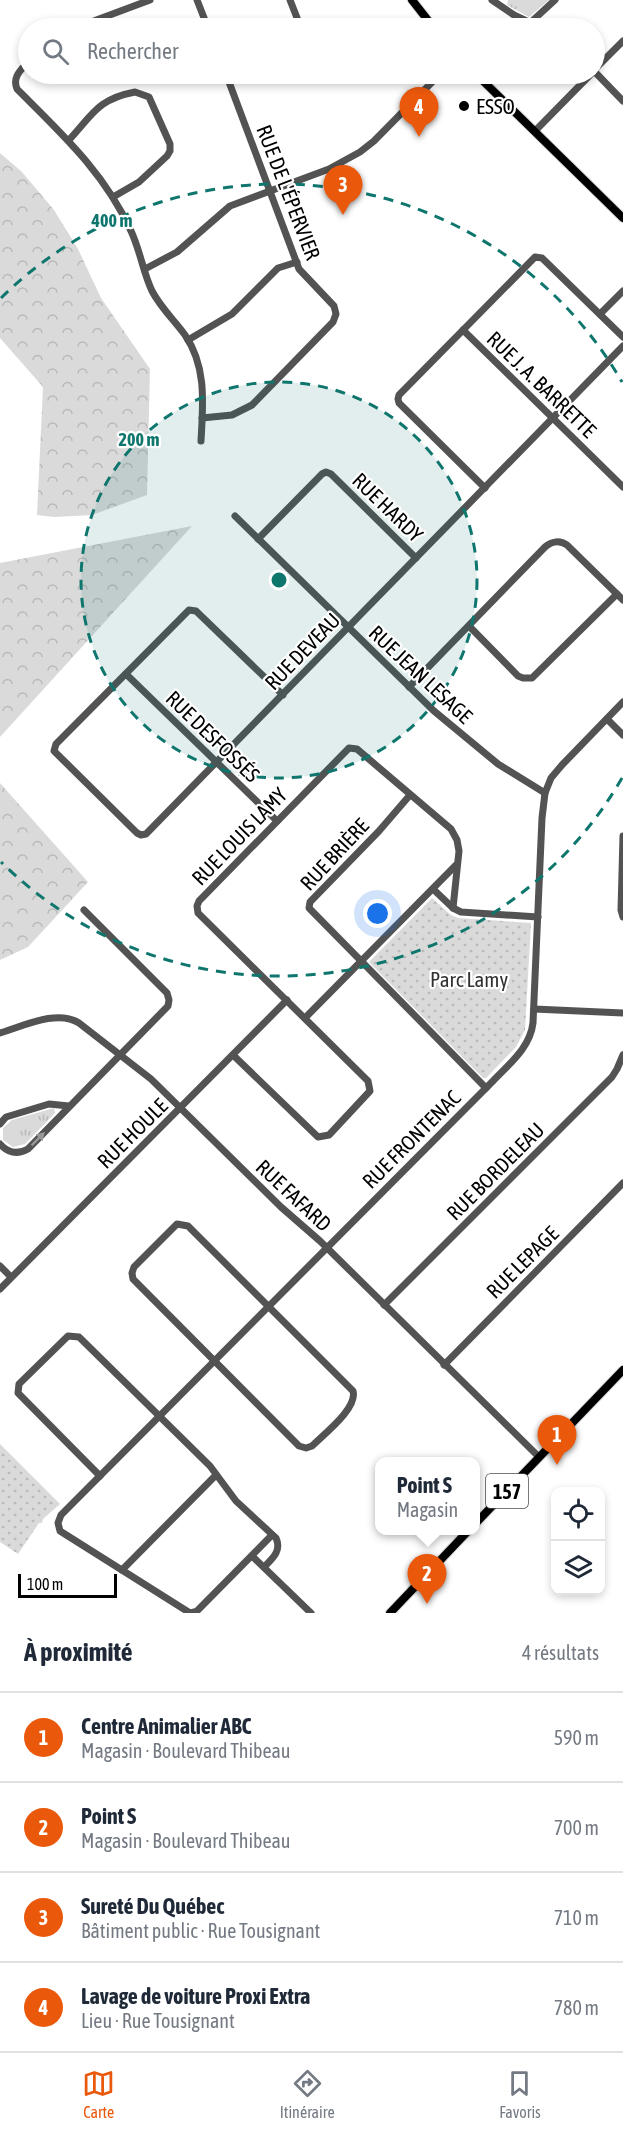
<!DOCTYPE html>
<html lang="fr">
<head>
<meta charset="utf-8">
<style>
  :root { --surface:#fff; --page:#f2f2f3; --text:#1f2937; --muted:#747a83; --line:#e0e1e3; --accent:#ea580c }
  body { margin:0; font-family:"Asap Condensed",sans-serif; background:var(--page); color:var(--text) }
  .controls { position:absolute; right:18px; bottom:18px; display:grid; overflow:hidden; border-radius:12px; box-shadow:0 3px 9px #0003 }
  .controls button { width:54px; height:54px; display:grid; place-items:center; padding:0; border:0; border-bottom:2px solid var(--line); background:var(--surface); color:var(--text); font:30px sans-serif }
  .scale { position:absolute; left:18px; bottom:15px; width:99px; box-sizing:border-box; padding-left:6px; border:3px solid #000; border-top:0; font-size:16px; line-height:21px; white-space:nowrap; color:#000; -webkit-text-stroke:4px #fff; paint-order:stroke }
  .you { position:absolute; left:378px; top:914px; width:21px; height:21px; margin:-15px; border:4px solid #fff; border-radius:50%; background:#1a73e8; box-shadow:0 0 0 9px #1a73e833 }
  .badge { display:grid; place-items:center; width:39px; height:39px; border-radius:50%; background:var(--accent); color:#fff; font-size:20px; font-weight:700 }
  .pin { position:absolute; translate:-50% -50px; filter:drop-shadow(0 2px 3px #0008) }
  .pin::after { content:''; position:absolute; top:32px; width:21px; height:18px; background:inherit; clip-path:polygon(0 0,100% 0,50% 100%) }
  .popup { position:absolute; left:375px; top:1457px; width:105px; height:78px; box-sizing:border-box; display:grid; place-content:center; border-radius:12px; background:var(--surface); filter:drop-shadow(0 2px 4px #0005); font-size:20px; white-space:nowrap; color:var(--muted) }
  .popup b { font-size:22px; color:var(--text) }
  .popup::after { content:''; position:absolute; left:50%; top:100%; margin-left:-12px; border:12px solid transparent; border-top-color:var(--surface) }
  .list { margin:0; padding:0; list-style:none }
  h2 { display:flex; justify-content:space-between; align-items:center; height:78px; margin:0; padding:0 24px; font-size:26px }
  h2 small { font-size:20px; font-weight:400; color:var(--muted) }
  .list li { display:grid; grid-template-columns:39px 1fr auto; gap:18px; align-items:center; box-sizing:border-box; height:90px; padding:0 24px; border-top:2px solid var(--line) }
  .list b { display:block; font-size:22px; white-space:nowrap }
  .list p { margin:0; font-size:20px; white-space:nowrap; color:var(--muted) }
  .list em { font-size:20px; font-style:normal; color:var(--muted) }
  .icon { flex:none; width:33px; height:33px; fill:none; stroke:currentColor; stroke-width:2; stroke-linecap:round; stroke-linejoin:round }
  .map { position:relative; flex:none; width:623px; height:1613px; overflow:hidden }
  .search { position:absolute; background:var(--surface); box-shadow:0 3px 9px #0003; left:18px; right:18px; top:18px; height:66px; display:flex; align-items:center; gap:15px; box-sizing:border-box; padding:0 21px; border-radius:33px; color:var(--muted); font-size:22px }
  .sheet { height:438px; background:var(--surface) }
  nav { display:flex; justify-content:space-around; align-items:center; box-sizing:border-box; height:84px; border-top:2px solid var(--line); background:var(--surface); font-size:16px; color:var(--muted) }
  nav a { display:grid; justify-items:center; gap:3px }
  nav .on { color:var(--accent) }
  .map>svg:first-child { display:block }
  .grass { fill:url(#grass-tufts) }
  .forest { fill:url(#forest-crowns) }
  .park { fill:url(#park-dots) }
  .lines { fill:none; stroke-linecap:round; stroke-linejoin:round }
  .major-casing { stroke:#dbdbdb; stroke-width:10 }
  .minor { stroke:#535353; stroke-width:7 }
  .major { stroke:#000; stroke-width:8 }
  .oneway { fill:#989898 }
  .ring { fill:none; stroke:#0f766e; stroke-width:3; stroke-dasharray:10 8 }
  .poi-dot { fill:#000; stroke:#fff; stroke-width:2 }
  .labels { text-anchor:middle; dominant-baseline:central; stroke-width:4.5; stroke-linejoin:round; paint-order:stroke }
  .shield { fill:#fff; stroke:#4c4c4c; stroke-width:1.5 }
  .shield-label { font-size:20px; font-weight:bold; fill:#000 }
  .poi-label { font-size:21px; fill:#000; stroke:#fff; text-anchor:start }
  .street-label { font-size:21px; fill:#000; stroke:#fff }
  .park-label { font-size:21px; fill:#313131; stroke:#fff }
  .centre { fill:#0f766e; stroke:#fff; stroke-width:3 }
  .ring-label { font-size:18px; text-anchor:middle; font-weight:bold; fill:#0f766e; stroke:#fff; stroke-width:4.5; stroke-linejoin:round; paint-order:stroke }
</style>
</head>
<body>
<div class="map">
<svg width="623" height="1613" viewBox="0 0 623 1613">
  <defs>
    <pattern id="grass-tufts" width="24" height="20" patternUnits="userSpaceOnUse" patternTransform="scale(1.5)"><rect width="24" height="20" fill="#dadada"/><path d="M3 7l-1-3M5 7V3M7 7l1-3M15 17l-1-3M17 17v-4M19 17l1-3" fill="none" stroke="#b9b9b9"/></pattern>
    <pattern id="forest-crowns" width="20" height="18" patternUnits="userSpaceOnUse" patternTransform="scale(1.5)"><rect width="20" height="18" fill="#dadada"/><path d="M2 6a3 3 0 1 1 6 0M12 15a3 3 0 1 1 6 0" fill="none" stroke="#b9b9b9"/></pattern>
    <pattern id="park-dots" width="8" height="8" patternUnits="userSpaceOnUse" patternTransform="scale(1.5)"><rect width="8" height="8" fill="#dadada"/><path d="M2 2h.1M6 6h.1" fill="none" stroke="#b9b9b9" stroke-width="1.8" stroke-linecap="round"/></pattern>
  </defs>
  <rect width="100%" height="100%" fill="#fff"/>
  <g class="grass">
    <polygon points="508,0 549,0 529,17 507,5"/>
    <polygon points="54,1108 55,1113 25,1144 13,1147 3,1140 3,1128 12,1120"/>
  </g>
  <g class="forest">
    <polygon points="0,153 22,172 54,210 78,249 101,298 150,369 147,495 92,515 54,517 37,515 43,387 0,338"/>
    <polygon points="192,526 0,737 0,563"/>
    <polygon points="0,783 88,882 28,947 0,960"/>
  </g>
  <g class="park">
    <polygon points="432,898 451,915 458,918 531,923 525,1030 516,1047 486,1078 483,1078 369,962"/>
    <polygon points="0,1444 60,1504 43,1519 42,1523 39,1523 18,1554 0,1542"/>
  </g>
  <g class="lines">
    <g class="major-casing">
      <g id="major">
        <polyline points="412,0 434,28"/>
        <polyline points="476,74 623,218"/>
        <polyline points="475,1524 623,1370"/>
        <polyline points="390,1613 469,1530"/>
      </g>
    </g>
    <g class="minor">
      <polyline points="197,0 208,28"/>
      <polyline points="290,0 301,28"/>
      <polyline points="492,0 514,15 541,28"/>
      <polyline points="530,23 555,0"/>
      <polyline points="75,28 150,0"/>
      <path d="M28,62C21,70 12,77 17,89C61,133 105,173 131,231C140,250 143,272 152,291C161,308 174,320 185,335C207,367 203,404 201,441"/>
      <polyline points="594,70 623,41"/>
      <polyline points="594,71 623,101"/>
      <polyline points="228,80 245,74"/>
      <polyline points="535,131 591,74"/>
      <path d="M69,140C93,114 98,99 135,92L149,97L170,144V151L167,156L139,182L113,197"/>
      <polyline points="145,269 177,252 230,206 329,169 360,152 374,141 440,74"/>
      <polyline points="600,314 623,291"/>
      <polyline points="463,330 623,487"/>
      <polyline points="188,340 232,314 278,268 297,262"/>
      <polyline points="202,418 232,415 252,405 333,322 336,314 334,306 299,269 226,74"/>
      <polyline points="485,488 399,403 398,399 399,395 535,257 542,258 623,337"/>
      <polyline points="235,516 434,711 498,764 545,793"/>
      <polyline points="258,539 322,474 326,472 331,474 416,558"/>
      <polyline points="469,626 518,676 523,678 532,678 617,594"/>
      <polyline points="126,674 277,821"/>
      <path d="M409,687L545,547C552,541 560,540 567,545L623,600"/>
      <polyline points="283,695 196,611 189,610 56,744 54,751 137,833 141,835 146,834 623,346"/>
      <polyline points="607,719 623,735"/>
      <polyline points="410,795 379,831 310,902 309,908 486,1088"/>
      <polyline points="623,836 621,910 623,917"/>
      <polyline points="433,889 453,908 461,912 538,917"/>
      <polyline points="534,1009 623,1013"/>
      <polyline points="305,1018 456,865"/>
      <path d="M0,1033C23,1026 58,1009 79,1023L151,1079L281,1207L320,1241L539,1457"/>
      <polyline points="233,1055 318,1137 329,1135 370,1091 368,1081 198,913 197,906 199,901 349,748 357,749 451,829 457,840 459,851 453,908"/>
      <polyline points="0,1124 6,1117 49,1104 69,1106"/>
      <path d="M0,1144C8,1153 17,1155 28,1149L168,1006L169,1000L167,993L84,910"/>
      <path d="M177,1224L188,1226L353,1391C358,1408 324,1434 312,1446L306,1448L299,1446L133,1279L132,1273L134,1267Z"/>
      <polyline points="0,1266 11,1277"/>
      <polyline points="0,1289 287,1000"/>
      <polyline points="384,1305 612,1077 617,1069 623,1055"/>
      <polyline points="444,1365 623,1183"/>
      <path d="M100,1476L18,1393L19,1384L68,1336L79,1337L210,1466L236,1501L276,1538C282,1551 272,1559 264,1567"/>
      <path d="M272,1535L197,1611L190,1613L60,1531L58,1523L61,1515L493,1081C509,1064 530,1048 533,1023L542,818L545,793L551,778L562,765L623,702"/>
      <polyline points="252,1556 311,1613"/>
      <polyline points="122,1570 216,1475"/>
    </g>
    <use href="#major" class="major"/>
  </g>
  <defs><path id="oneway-solid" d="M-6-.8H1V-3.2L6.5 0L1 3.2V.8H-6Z" transform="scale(1.5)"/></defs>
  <use class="oneway" href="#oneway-solid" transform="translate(38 1139) rotate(-45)"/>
  <circle cx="279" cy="580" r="198" fill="#0f766e" fill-opacity=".12"/>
  <g class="ring">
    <circle cx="279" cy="580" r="198"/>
    <path d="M622 778A396 396 0 0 1 1 862M1 298A396 396 0 0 1 622 382"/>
  </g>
  <circle class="poi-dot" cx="464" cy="106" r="6"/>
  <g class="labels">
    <rect class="shield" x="486" y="1474" width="42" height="34" rx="4.5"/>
    <g class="shield-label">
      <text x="507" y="1491">157</text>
    </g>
    <g class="poi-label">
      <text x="476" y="106">ESSO</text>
    </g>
    <g class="street-label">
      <text transform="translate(289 192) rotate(69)">RUE DE L'ÉPERVIER</text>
      <text transform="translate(542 384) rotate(44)">RUE J. A. BARRETTE</text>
      <text transform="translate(388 507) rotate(44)">RUE HARDY</text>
      <text transform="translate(302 651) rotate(-46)">RUE DEVEAU</text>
      <text transform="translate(421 674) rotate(43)">RUE JEAN LESAGE</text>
      <text transform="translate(213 736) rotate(44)">RUE DESFOSSÉS</text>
      <text transform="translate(239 836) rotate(-46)">RUE LOUIS LAMY</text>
      <text transform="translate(334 854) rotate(-47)">RUE BRIÈRE</text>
      <text transform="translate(132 1133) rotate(-45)">RUE HOULE</text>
      <text transform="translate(411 1139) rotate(-45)">RUE FRONTENAC</text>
      <text transform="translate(495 1171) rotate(-45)">RUE BORDELEAU</text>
      <text transform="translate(294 1195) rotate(43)">RUE FAFARD</text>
      <text transform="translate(522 1262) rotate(-45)">RUE LEPAGE</text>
    </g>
    <g class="park-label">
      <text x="469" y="979">Parc Lamy</text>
    </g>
  </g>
  <circle cx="279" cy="580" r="9" class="centre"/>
  <g class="ring-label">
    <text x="112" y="227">400 m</text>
    <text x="139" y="446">200 m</text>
  </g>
</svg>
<div class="controls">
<button><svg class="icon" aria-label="locate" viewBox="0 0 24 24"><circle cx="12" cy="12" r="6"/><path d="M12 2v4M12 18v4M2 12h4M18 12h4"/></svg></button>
<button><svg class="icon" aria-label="layers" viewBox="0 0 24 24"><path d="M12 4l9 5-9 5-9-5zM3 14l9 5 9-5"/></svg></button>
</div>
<div class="scale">100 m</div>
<div class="you"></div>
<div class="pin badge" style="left:557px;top:1465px">1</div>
<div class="pin badge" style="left:427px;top:1604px">2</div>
<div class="popup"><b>Point S</b>Magasin</div>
<div class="pin badge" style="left:343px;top:215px">3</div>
<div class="pin badge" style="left:419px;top:137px">4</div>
<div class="search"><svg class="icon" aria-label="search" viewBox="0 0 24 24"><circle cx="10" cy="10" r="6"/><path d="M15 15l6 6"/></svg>Rechercher</div>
</div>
<section class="sheet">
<h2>À proximité<small>4 résultats</small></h2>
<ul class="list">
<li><span class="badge">1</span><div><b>Centre Animalier ABC</b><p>Magasin · Boulevard Thibeau</p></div><em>590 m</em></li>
<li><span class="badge">2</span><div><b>Point S</b><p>Magasin · Boulevard Thibeau</p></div><em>700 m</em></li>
<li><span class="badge">3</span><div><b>Sureté Du Québec</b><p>Bâtiment public · Rue Tousignant</p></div><em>710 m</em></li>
<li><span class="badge">4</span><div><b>Lavage de voiture Proxi Extra</b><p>Lieu · Rue Tousignant</p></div><em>780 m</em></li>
</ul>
</section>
<nav>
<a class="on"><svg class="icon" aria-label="map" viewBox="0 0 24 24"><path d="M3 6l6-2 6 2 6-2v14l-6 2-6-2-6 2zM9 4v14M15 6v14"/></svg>Carte</a>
<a><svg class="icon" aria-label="directions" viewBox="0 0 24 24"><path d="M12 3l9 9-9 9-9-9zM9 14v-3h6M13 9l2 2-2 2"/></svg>Itinéraire</a>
<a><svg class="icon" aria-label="saved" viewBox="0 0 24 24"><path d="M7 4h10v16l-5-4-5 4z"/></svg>Favoris</a>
</nav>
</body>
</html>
